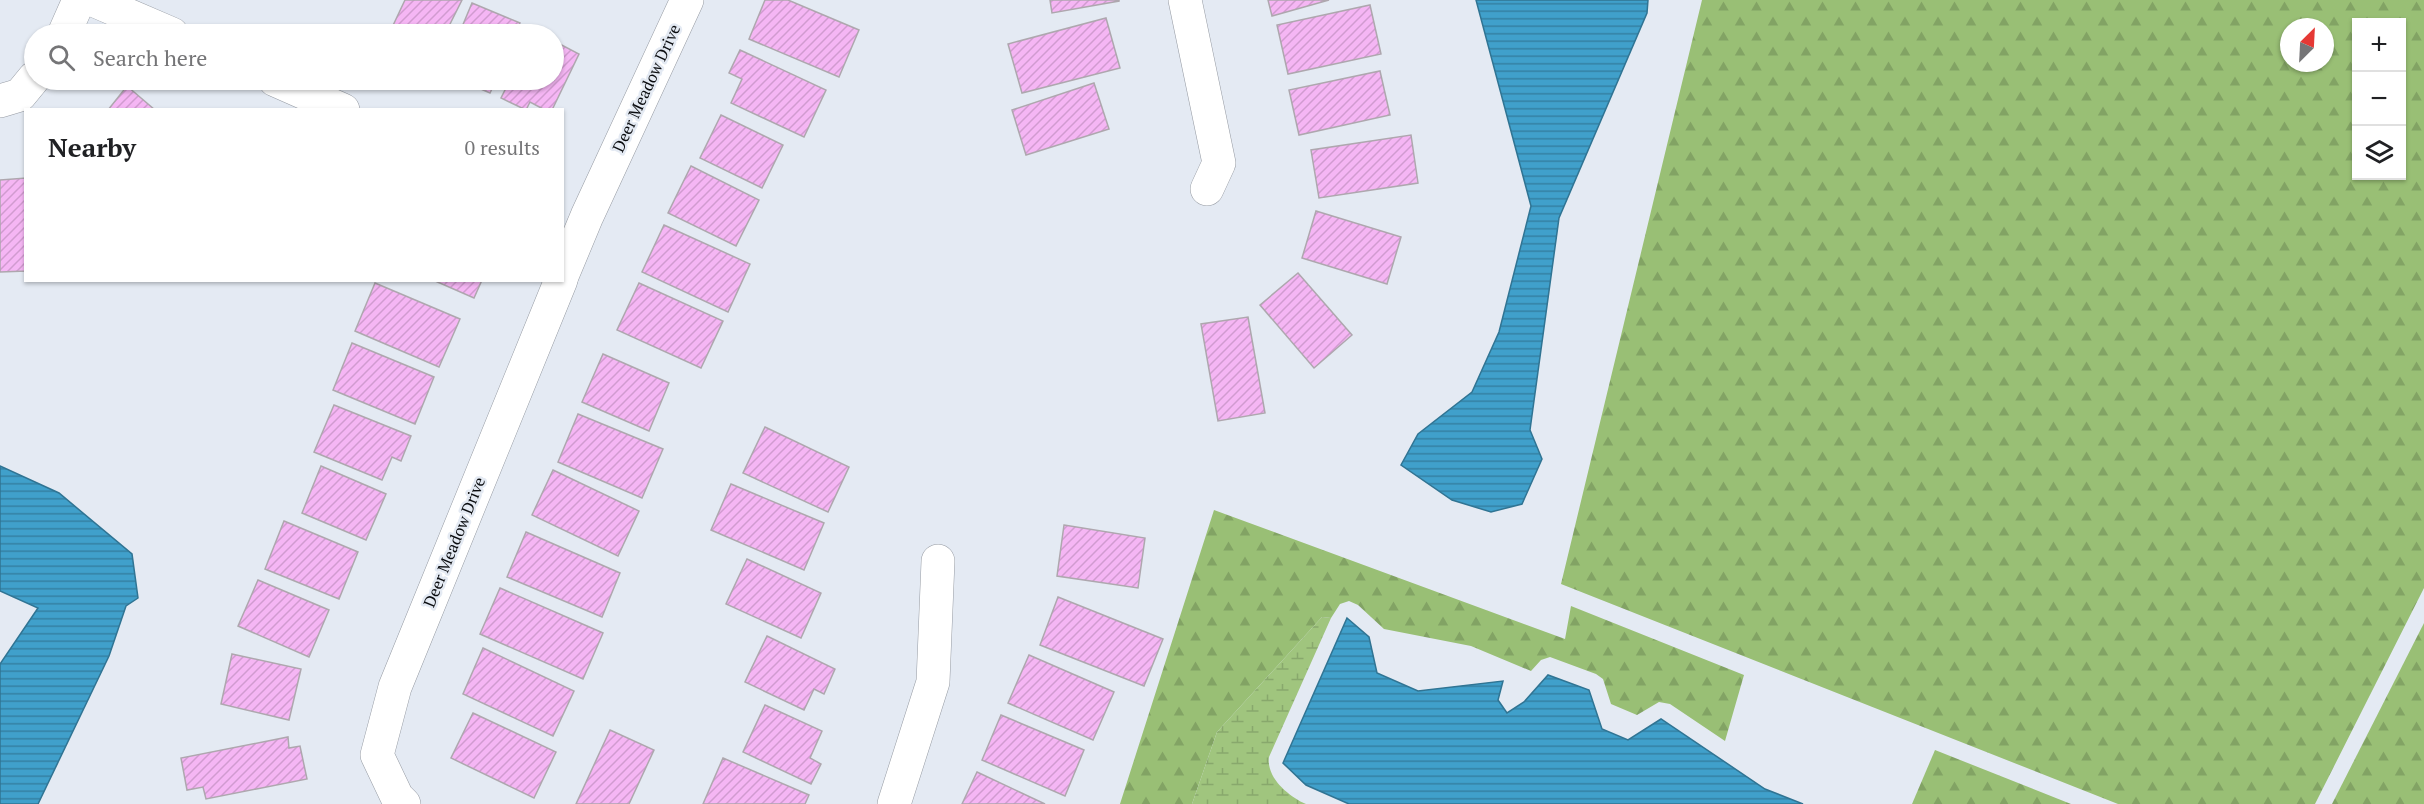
<!DOCTYPE html>
<html lang="en">
<head>
<meta charset="utf-8">
<style>
  :root { --surface:#fff; --page:#f2f2f2; --text:#202124; --muted:#757577; --line:#e0e0e0 }
  body { margin:0; font-family:"PT Serif",serif; background:var(--page); color:var(--text) }
  .controls { position:absolute; right:18px; top:18px; display:grid; overflow:hidden; border-radius:0px; box-shadow:0 2px 4px #0004 }
  .controls button { width:54px; height:54px; display:grid; place-items:center; padding:0; border:0; border-bottom:2px solid var(--line); background:var(--surface); color:var(--text); font:30px sans-serif }
  .compass { position:absolute; left:2280px; top:18px; width:54px; height:54px; border-radius:50%; background:var(--surface); box-shadow:0 2px 4px #0004; rotate:24deg }
  .list { margin:0; padding:0; list-style:none }
  h2 { display:flex; justify-content:space-between; align-items:center; height:78px; margin:0; padding:0 24px; font-size:26px }
  h2 small { font-size:20px; font-weight:400; color:var(--muted) }
  .icon { flex:none; width:33px; height:33px; fill:none; stroke:currentColor; stroke-width:2; stroke-linecap:round; stroke-linejoin:round }
  .map { position:relative; flex:none; width:2424px; height:804px; overflow:hidden }
  .search { position:absolute; background:var(--surface); box-shadow:0 2px 4px #0004; left:24px; top:24px; width:540px; height:66px; display:flex; align-items:center; gap:15px; box-sizing:border-box; padding:0 21px; border-radius:33px; color:var(--muted); font-size:22px }
  .panel { position:absolute; background:var(--surface); box-shadow:0 2px 4px #0004; left:24px; top:108px; width:540px; height:174px; border-radius:0px }
  .map>svg:first-child { display:block }
  .forest { fill:url(#forest-firs); fill-rule:evenodd }
  .wetland { fill:url(#wetland-marsh) }
  .water { fill:url(#water-rules); stroke:#307493; stroke-width:1.5 }
  .building { fill:url(#building-hatch); stroke:#aea7ae; stroke-width:1.5 }
  .lines { fill:none; stroke-linecap:round; stroke-linejoin:round }
  .street-casing { stroke:#969ba3; stroke-width:34 }
  .street { stroke:#fff; stroke-width:33 }
  .labels { text-anchor:middle; dominant-baseline:central; stroke-width:5; stroke-linejoin:round; paint-order:stroke }
  .street-label { font-size:16px; fill:#0a0c0f; stroke:#e4eaf3 }
</style>
</head>
<body>
<div class="map">
<svg width="2424" height="804" viewBox="0 0 2424 804">
  <defs>
    <pattern id="forest-firs" width="22" height="20" patternUnits="userSpaceOnUse" patternTransform="scale(1.5)"><rect width="22" height="20" fill="#99bf75"/><path d="M5 1l3.5 6h-7zM16 11l3.5 6h-7z" fill="#82a364"/></pattern>
    <pattern id="wetland-marsh" width="20" height="14" patternUnits="userSpaceOnUse" patternTransform="scale(1.5)"><rect width="20" height="14" fill="#a0c57e"/><path d="M1 5h8M5 5V1M11 12h8M15 12V8" fill="none" stroke="#88a86c"/></pattern>
    <pattern id="water-rules" width="6" height="5" patternUnits="userSpaceOnUse" patternTransform="scale(1.5)"><rect width="6" height="5" fill="#40a0cb"/><path d="M0 2.5h6" fill="none" stroke="#3481a3"/></pattern>
    <pattern id="building-hatch" width="6" height="6" patternUnits="userSpaceOnUse" patternTransform="scale(1.5)"><rect width="6" height="6" fill="#f5b6f4"/><path d="M-1 1l2-2M0 6l6-6M5 7l2-2" fill="none" stroke="#d19bd0"/></pattern>
  </defs>
  <rect width="100%" height="100%" fill="#e4eaf3"/>
  <g class="forest">
    <path d="M1702,0H2424V588L2315,804H2118L1561,584ZM2356,22H2402V176H2356ZM2289,27H2325V63H2289Z"/>
    <polygon points="1214,510 1565,639 1571,606 1744,675 1725,741 1670,704 1659,702 1637,715 1611,704 1603,679 1596,674 1550,657 1541,660 1531,671 1471,646 1384,629 1358,605 1349,601 1340,604 1331,618 1322,617 1217,732 1192,804 1120,804"/>
    <polygon points="2424,623 2424,804 2332,804"/>
    <polygon points="1935,750 2071,804 1912,804"/>
  </g>
  <path class="wetland" d="M1322,617L1331,618L1269,757C1266,777 1288,796 1306,804H1192L1217,732Z"/>
  <g class="water">
    <polygon points="1476,0 1648,0 1647,13 1559,218 1530,430 1542,459 1522,504 1491,512 1452,500 1401,465 1418,434 1472,392 1499,332 1531,206"/>
    <polygon points="0,466 59,493 132,554 138,598 126,606 109,656 38,804 0,804 0,664 38,608 0,591"/>
    <polygon points="1347,618 1369,637 1377,673 1418,691 1503,681 1498,700 1507,713 1524,702 1548,675 1589,690 1602,729 1628,740 1661,719 1765,789 1803,804 1349,804 1306,785 1283,763"/>
  </g>
  <g class="building">
    <polygon points="405,0 462,0 445,34 389,34"/>
    <polygon points="765,0 788,0 859,30 839,77 749,39"/>
    <polygon points="1050,0 1119,0 1119,1 1052,13"/>
    <polygon points="1268,0 1329,0 1272,16"/>
    <polygon points="472,3 520,23 515,34 459,34"/>
    <polygon points="1370,5 1381,54 1288,74 1277,25"/>
    <polygon points="1106,18 1120,68 1022,93 1008,44"/>
    <polygon points="554,41 579,54 552,110 545,110 530,102 526,110 501,98 510,80 554,80"/>
    <polygon points="740,50 826,90 804,137 731,103 742,79 729,73"/>
    <polygon points="1380,71 1390,115 1299,135 1289,90"/>
    <polygon points="472,80 496,80 490,93 469,84"/>
    <polygon points="1094,83 1109,129 1026,155 1012,110"/>
    <polygon points="127,86 155,110 108,110"/>
    <polygon points="721,115 783,145 762,188 700,158"/>
    <polygon points="1411,135 1418,183 1319,198 1311,150"/>
    <polygon points="691,166 759,200 736,246 668,213"/>
    <polygon points="26,178 26,271 0,272 0,180"/>
    <polygon points="1316,211 1401,237 1387,284 1302,258"/>
    <polygon points="664,225 750,264 728,312 642,272"/>
    <polygon points="1298,273 1352,335 1314,368 1260,305"/>
    <polygon points="433,280 482,280 474,298"/>
    <polygon points="375,283 460,319 439,367 355,331"/>
    <polygon points="639,283 723,321 701,368 617,330"/>
    <polygon points="1248,317 1265,413 1218,421 1201,324"/>
    <polygon points="352,343 434,377 415,424 333,390"/>
    <polygon points="603,354 669,383 649,431 582,402"/>
    <polygon points="334,405 411,436 401,461 392,457 382,480 314,452"/>
    <polygon points="578,414 663,449 642,498 558,462"/>
    <polygon points="765,427 849,467 828,512 743,473"/>
    <polygon points="321,466 386,494 366,540 302,513"/>
    <polygon points="553,470 639,511 618,556 532,515"/>
    <polygon points="731,484 824,523 804,570 711,530"/>
    <polygon points="284,521 358,552 339,599 265,569"/>
    <polygon points="1064,525 1145,538 1138,588 1057,576"/>
    <polygon points="526,532 620,573 602,617 507,577"/>
    <polygon points="747,559 821,593 801,638 726,604"/>
    <polygon points="258,580 329,610 309,657 238,626"/>
    <polygon points="500,588 603,633 583,679 480,634"/>
    <polygon points="1058,597 1163,639 1144,686 1040,645"/>
    <polygon points="767,636 835,669 824,694 814,689 804,710 745,682"/>
    <polygon points="483,648 574,691 553,736 463,694"/>
    <polygon points="232,654 301,669 289,720 221,704"/>
    <polygon points="1029,655 1114,692 1093,740 1008,703"/>
    <polygon points="765,705 822,731 810,758 821,764 811,784 743,752"/>
    <polygon points="473,713 556,752 534,798 451,758"/>
    <polygon points="1001,715 1084,750 1065,796 982,760"/>
    <polygon points="610,730 654,750 629,804 576,804"/>
    <polygon points="288,737 289,748 300,746 307,779 206,799 203,787 187,790 181,758"/>
    <polygon points="723,758 809,795 805,804 703,804"/>
    <polygon points="977,772 1045,804 962,804"/>
  </g>
  <g class="lines">
    <g class="street-casing">
      <g id="street">
        <polyline points="93,0 172,34"/>
        <polyline points="1185,0 1219,163 1207,189"/>
        <polyline points="64,34 79,0"/>
        <polyline points="275,80 343,110"/>
        <polyline points="0,101 20,95 34,78"/>
        <polyline points="562,276 587,216 687,0"/>
        <polyline points="404,804 397,797 377,755 395,687 561,280"/>
        <polyline points="894,804 933,682 938,561"/>
      </g>
    </g>
    <use href="#street" class="street"/>
  </g>
  <g class="labels">
    <g class="street-label">
      <text transform="translate(646 88) rotate(-65)">Deer Meadow Drive</text>
      <text transform="translate(454 542) rotate(-68)">Deer Meadow Drive</text>
    </g>
  </g>
</svg>
<div class="controls">
<button>+</button>
<button>−</button>
<button><svg class="icon" aria-label="layers" viewBox="0 0 24 24"><path d="M12 4l9 5-9 5-9-5zM3 14l9 5 9-5"/></svg></button>
</div>
<svg class="compass" viewBox="-18 -18 36 36"><path d="M0-13l5 13h-10z" fill="#e53935"/><path d="M0 13l5-13h-10z" fill="#757577"/></svg>
<div class="search"><svg class="icon" aria-label="search" viewBox="0 0 24 24"><circle cx="10" cy="10" r="6"/><path d="M15 15l6 6"/></svg>Search here</div>
<section class="panel">
<h2>Nearby<small>0 results</small></h2>
<ul class="list">
</ul>
</section>
</div>
</body>
</html>
